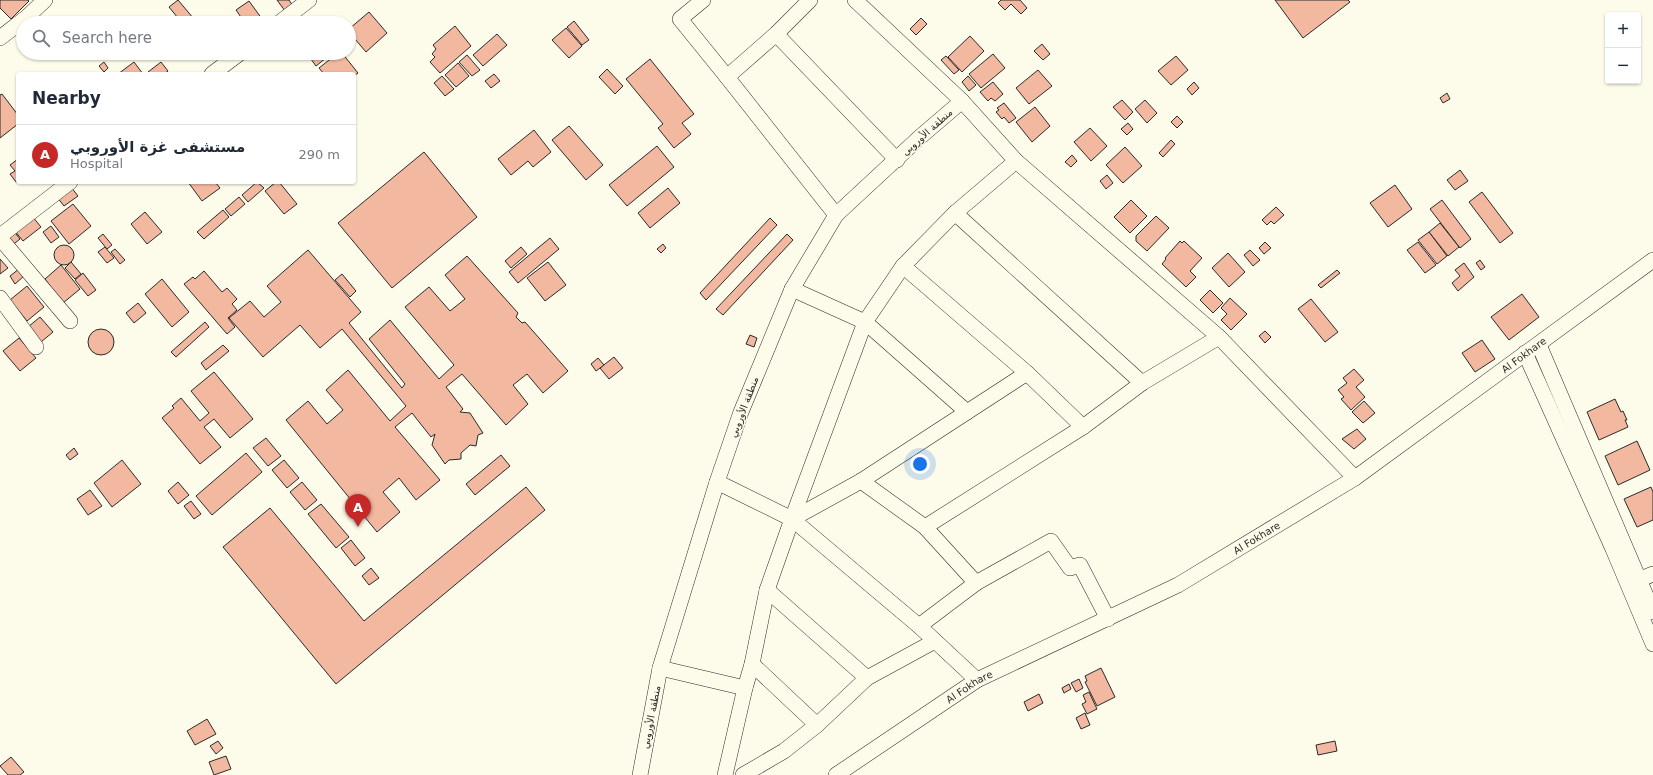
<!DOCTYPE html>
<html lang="en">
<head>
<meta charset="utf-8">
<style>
  :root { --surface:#fff; --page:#f2f2f3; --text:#1f2937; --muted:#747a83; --line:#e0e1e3; --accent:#c62828 }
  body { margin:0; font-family:"DejaVu Sans",Cairo,sans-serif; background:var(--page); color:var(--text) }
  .controls { position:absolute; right:12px; top:12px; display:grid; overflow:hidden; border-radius:4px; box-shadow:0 1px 3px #0004 }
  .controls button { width:36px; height:36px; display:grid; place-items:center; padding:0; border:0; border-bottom:1px solid var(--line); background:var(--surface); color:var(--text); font:20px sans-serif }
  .you { position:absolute; left:920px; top:464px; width:14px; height:14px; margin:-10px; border:3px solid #fff; border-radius:50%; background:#1a73e8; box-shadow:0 0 0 6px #1a73e833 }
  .badge { display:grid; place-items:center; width:26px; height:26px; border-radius:50%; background:var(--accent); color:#fff; font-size:13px; font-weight:700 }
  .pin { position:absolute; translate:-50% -33px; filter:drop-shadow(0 1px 2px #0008) }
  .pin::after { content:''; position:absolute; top:21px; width:14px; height:12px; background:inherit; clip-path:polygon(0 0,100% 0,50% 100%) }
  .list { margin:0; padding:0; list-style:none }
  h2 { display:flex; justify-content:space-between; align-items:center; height:52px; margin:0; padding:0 16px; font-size:17px }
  h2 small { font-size:13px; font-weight:400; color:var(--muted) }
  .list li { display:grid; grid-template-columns:26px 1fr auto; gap:12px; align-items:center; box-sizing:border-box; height:60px; padding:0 16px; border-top:1px solid var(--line) }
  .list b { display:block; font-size:15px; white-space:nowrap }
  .list p { margin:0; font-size:13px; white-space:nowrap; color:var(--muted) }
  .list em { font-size:13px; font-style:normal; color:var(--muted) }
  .icon { flex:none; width:22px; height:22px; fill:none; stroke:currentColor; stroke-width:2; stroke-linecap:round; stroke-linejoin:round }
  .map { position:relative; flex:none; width:1653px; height:775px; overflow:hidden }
  .search { position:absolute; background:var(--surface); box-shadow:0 1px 3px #0004; left:16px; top:16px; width:340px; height:44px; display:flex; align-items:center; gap:10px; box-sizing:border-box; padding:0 14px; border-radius:22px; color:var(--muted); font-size:15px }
  .panel { position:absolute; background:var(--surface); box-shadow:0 1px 3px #0004; left:16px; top:72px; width:340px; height:112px; border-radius:4px }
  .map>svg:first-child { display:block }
  .building { fill:#f2b8a0; stroke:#2b2b2b }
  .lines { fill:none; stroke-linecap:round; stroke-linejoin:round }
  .minor-casing { stroke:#2b2b2b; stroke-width:16 }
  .minor { stroke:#fdfbea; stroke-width:15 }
  .labels { text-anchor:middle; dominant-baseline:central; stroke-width:3; stroke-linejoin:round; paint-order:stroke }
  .street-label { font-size:10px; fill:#2b2b2b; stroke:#fdfbea }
</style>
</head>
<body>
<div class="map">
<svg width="1653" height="775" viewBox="0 0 1653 775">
  <rect width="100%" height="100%" fill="#fdfbea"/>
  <g class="building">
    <polygon points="0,0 28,0 29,1 11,19 0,8"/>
    <polygon points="178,0 194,19 189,23 182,23 169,7"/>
    <polygon points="277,0 289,0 293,6 285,11"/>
    <polygon points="1001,0 1020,0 1027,8 1021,14 1011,4 1005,10 998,3"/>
    <polygon points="1275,0 1348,0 1350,2 1303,38"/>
    <polygon points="249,1 265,23 245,23 236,10"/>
    <polygon points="369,12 387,33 366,52 349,32 349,29"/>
    <polygon points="921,18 927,24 916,35 910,29"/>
    <polygon points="574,21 589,40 582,45 567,27"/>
    <polygon points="455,26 471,46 440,73 430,62 435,57 432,54 436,49 433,45"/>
    <polygon points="566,28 582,46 569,58 552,40"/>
    <polygon points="497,34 507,45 483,66 473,55"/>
    <polygon points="970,36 984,51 962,72 948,57"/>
    <polygon points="1042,44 1050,54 1043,60 1034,51"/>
    <polygon points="310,53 322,53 326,58 316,66 308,55"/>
    <polygon points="338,53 342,53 358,73 354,76 354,74 324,74 319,68"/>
    <polygon points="993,54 1005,68 981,88 969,74"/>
    <polygon points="467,55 480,70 472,76 459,62"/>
    <polygon points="946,56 959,70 954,74 941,60"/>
    <polygon points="1176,56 1188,70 1171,85 1158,71"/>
    <polygon points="650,59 694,114 682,123 691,134 674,148 658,128 663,124 626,79"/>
    <polygon points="104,62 108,68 104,72 99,66"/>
    <polygon points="134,62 143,74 118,74"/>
    <polygon points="161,62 168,71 164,74 150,74 148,72"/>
    <polygon points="458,63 469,76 456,87 445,75"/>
    <polygon points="607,69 623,86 615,94 599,77"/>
    <polygon points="1038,70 1052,86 1029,104 1016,88"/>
    <polygon points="494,74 500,81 491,88 485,81"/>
    <polygon points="442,76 454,89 445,96 434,83"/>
    <polygon points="968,76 976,85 969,91 962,82"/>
    <polygon points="993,82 1003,94 995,101 991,98 988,101 980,92"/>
    <polygon points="1194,82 1199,88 1192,95 1187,89"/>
    <polygon points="1447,93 1450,99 1443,103 1440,98"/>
    <polygon points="2,94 18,115 18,124 0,138 0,95"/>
    <polygon points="1122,100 1133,112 1125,120 1113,107"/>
    <polygon points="1145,100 1157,113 1147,123 1135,109"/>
    <polygon points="1004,103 1016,118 1009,123 1004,117 1002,119 996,112 999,110 997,108"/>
    <polygon points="1035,107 1050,126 1032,142 1016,122"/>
    <polygon points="1177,116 1183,122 1177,128 1171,122"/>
    <polygon points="1128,123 1133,129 1127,135 1121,129"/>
    <polygon points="569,126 603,165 586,180 552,140"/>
    <polygon points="1090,128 1107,146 1091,161 1074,142"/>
    <polygon points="534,130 551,152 533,167 528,161 511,175 498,159"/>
    <polygon points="1171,140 1175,144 1163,157 1159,153"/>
    <polygon points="657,146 674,167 627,206 609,185"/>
    <polygon points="1125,147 1142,166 1123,183 1106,165"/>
    <polygon points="424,152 477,217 392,288 338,223"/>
    <polygon points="1072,155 1077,161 1071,167 1065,162"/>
    <polygon points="18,159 18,181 16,182 10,174 15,171 10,165"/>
    <polygon points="1460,170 1468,181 1455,190 1447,180"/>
    <polygon points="1107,175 1113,183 1106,189 1100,181"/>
    <polygon points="188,182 215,182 220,188 202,201"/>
    <polygon points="257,182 264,188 248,202 242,195"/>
    <polygon points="276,182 279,182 297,204 284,214 265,191"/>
    <polygon points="1395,185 1412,209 1388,227 1370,203"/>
    <polygon points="71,187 78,196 64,206 57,197"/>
    <polygon points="668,188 680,203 650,228 638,213"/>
    <polygon points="1482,192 1513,233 1500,243 1469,202"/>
    <polygon points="239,197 245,204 231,216 225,209"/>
    <polygon points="1131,200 1147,216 1130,233 1114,217"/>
    <polygon points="1442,200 1471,239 1460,248 1430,209"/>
    <polygon points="73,204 91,226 69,244 51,221"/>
    <polygon points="1276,207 1284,215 1274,224 1271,221 1267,225 1262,220"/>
    <polygon points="223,210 229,217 204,239 197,232"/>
    <polygon points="145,212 162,232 147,244 131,224"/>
    <polygon points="32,216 41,227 23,241 14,230"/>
    <polygon points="1156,216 1169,228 1147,251 1136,241 1136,236"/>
    <polygon points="770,218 777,225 706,300 700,293"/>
    <polygon points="1440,223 1459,247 1448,256 1429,232"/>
    <polygon points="51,226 59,237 51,243 43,232"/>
    <polygon points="12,229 20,239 10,247 2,237"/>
    <polygon points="1429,232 1447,256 1437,264 1418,240"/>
    <polygon points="103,234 112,245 107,249 98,238"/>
    <polygon points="787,234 793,240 723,315 716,309"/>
    <polygon points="550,238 559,249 518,283 509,272"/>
    <polygon points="1180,241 1182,243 1184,241 1202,258 1190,271 1196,277 1186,287 1162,264 1166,259 1165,258"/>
    <polygon points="1265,242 1271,248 1264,254 1259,248"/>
    <polygon points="1418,242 1436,265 1425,273 1407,250"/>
    <polygon points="663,244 666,248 661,253 657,249"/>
    <circle cx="64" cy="255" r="10"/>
    <polygon points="105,247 114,258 107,263 98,252"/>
    <polygon points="521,247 527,254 511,268 505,261"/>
    <polygon points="115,249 125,260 120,264 111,252"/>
    <polygon points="308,250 361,312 349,323 402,388 405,384 369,339 390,320 439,379 454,365 405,307 429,287 450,311 465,299 445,275 467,256 518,313 516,317 522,323 525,322 568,371 543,393 527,374 513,385 528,404 506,425 462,374 446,387 463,409 460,412 470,413 483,433 478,435 476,446 470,445 461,453 461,459 449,460 445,464 432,445 435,434 431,437 412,413 395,427 440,480 416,500 399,478 383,492 400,512 377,532 286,420 308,401 327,424 343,410 326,390 348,370 390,421 406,406 342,329 320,348 300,325 263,357 229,318 250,301 264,317 281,302 267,286"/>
    <polygon points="1250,250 1260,260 1253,266 1244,255"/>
    <polygon points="1228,253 1245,272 1229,287 1212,268"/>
    <polygon points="0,259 8,268 0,274"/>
    <polygon points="1480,260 1485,267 1481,270 1476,263"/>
    <polygon points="71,262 81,274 75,279 65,268"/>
    <polygon points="548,262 566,285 545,301 527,278"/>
    <polygon points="1464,263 1474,277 1458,291 1452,283 1460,276 1455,270"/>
    <polygon points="61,265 80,289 63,303 45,279"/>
    <polygon points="19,269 24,276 15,284 10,276"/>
    <polygon points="1337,270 1340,273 1321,288 1318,285"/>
    <polygon points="204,271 222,292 227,288 237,299 232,304 237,310 228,318 235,327 227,334 184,284 193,277 195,279"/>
    <polygon points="83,273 96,290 88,296 75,280"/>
    <polygon points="342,274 356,291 350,297 335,280"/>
    <polygon points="162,279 189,312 172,327 145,294"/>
    <polygon points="27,286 44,307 27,321 10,300"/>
    <polygon points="1210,290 1223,303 1213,313 1200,300"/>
    <polygon points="1522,294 1539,317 1509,340 1491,317"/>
    <polygon points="1230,298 1247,314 1231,330 1221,320 1227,314 1221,308"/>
    <polygon points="1311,299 1338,332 1325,342 1298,309"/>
    <polygon points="138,303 146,313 134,323 126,313"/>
    <polygon points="40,317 53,332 41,342 28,327"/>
    <polygon points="205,322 209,327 176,357 171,352"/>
    <circle cx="101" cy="342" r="13"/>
    <polygon points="1265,331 1271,337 1265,343 1259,336"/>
    <polygon points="750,335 757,338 754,347 746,344"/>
    <polygon points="19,338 36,358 20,371 3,351"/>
    <polygon points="1482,340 1495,359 1475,372 1462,353"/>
    <polygon points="223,345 229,351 206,370 201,363"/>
    <polygon points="614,357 623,368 609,379 600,368"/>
    <polygon points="598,358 604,365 596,371 591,364"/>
    <polygon points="1354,369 1364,380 1356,387 1365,397 1351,410 1341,399 1344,397 1338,390 1347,383 1343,378"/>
    <polygon points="214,372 253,419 230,438 214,419 204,427 221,447 200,464 162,418 174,408 172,406 181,398 200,421 209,413 191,391"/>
    <polygon points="1615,399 1621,412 1623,411 1627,420 1625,420 1628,427 1599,440 1587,412"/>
    <polygon points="1364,401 1375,413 1363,423 1352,412"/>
    <polygon points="1357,429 1366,439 1354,449 1342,439"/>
    <polygon points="266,438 281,456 268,466 253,448"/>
    <polygon points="1637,441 1650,470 1618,485 1605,456"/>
    <polygon points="74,448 78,454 70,460 66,455"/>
    <polygon points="246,453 262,472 212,515 196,496"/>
    <polygon points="501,455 510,466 475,495 466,484"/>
    <polygon points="122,460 141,484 112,507 94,483"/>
    <polygon points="284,460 299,478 287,488 272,470"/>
    <polygon points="178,482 189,495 178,504 168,491"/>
    <polygon points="302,482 317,500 305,510 290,492"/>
    <polygon points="526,487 545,510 336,684 223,547 270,508 364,621"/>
    <polygon points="1651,487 1653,492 1653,520 1637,527 1624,499"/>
    <polygon points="90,490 102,506 88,515 77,499"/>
    <polygon points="191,501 201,514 194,519 184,506"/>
    <polygon points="321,504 349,537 336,548 308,514"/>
    <polygon points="351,540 365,558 355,566 341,548"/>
    <polygon points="371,568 379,578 369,585 362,576"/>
    <polygon points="1101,668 1115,697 1097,706 1085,682 1087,681 1085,676"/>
    <polygon points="1079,679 1083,688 1076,692 1071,683"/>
    <polygon points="1069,684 1071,689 1064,693 1062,688"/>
    <polygon points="1089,692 1097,709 1087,714 1082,704 1086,702 1083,695"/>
    <polygon points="1039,694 1043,703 1028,711 1024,702"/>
    <polygon points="1085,713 1090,725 1081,729 1076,718"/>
    <polygon points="207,719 216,734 195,745 187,731"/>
    <polygon points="218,741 223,748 216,754 210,746"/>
    <polygon points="1335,741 1337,751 1318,755 1316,745"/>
    <polygon points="226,756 231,769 214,775 209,762"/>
    <polygon points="11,757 24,772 20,775 8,775 0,766"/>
  </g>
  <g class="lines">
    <g class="minor-casing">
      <g id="minor">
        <polyline points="703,0 680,19 727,77 836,215"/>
        <polyline points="855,0 962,101 1016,161 1219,337 1355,478"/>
        <polyline points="279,23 309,0"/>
        <polyline points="776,34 897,160"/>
        <polyline points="0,38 27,17 45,0"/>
        <polyline points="212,74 240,53"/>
        <polyline points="727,77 776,34 810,0"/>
        <polyline points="955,213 1142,383"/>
        <polyline points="0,236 70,182"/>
        <polyline points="0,238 70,321"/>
        <polyline points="903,266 1027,373 1083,427"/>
        <polyline points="792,289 865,322 967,412"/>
        <polyline points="0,298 36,347"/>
        <polyline points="1539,345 1653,612"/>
        <polyline points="1525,353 1613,549 1653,644"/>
        <polyline points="861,481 925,527"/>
        <polyline points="717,482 792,519 861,481 1027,373"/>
        <polyline points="792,519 919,626 977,680"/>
        <polyline points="976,583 925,527 1083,427 1142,383 1219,337"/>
        <polyline points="1631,583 1653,574"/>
        <polyline points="767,590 867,678"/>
        <polyline points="919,626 976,583 1051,541 1070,568 1080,565 1108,619"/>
        <polyline points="752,664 817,725"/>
        <polyline points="660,668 745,688"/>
        <polyline points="640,775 660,668 717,482 741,412 792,289 836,215 920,137 962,101"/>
        <polyline points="725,775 745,688 752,664 767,590 792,519 865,322 903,266 955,213 1016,161"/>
        <polyline points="743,775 784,751 817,725 867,678 935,641"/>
        <path id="s1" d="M836,775L977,680L1178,585L1355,478L1653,260"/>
      </g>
    </g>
    <use href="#minor" class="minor"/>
  </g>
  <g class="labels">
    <g class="street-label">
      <text transform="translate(927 132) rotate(-42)">منطقة الأوروبي</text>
      <text stroke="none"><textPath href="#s1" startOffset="808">Al Fokhare</textPath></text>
      <text transform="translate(744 407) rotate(-69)">منطقة الأوروبي</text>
      <text stroke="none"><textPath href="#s1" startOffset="484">Al Fokhare</textPath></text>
      <text stroke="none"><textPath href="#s1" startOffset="160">Al Fokhare</textPath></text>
      <text transform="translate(651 717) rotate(-79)">منطقة الأوروبي</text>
    </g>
  </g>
</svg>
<div class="controls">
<button>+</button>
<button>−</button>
</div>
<div class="you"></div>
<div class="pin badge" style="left:358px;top:527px">A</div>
<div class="search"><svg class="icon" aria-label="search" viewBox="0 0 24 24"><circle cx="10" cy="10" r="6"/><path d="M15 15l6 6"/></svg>Search here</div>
<section class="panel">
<h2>Nearby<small></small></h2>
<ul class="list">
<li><span class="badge">A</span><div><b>مستشفى غزة الأوروبي</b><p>Hospital</p></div><em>290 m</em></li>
</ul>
</section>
</div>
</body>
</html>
